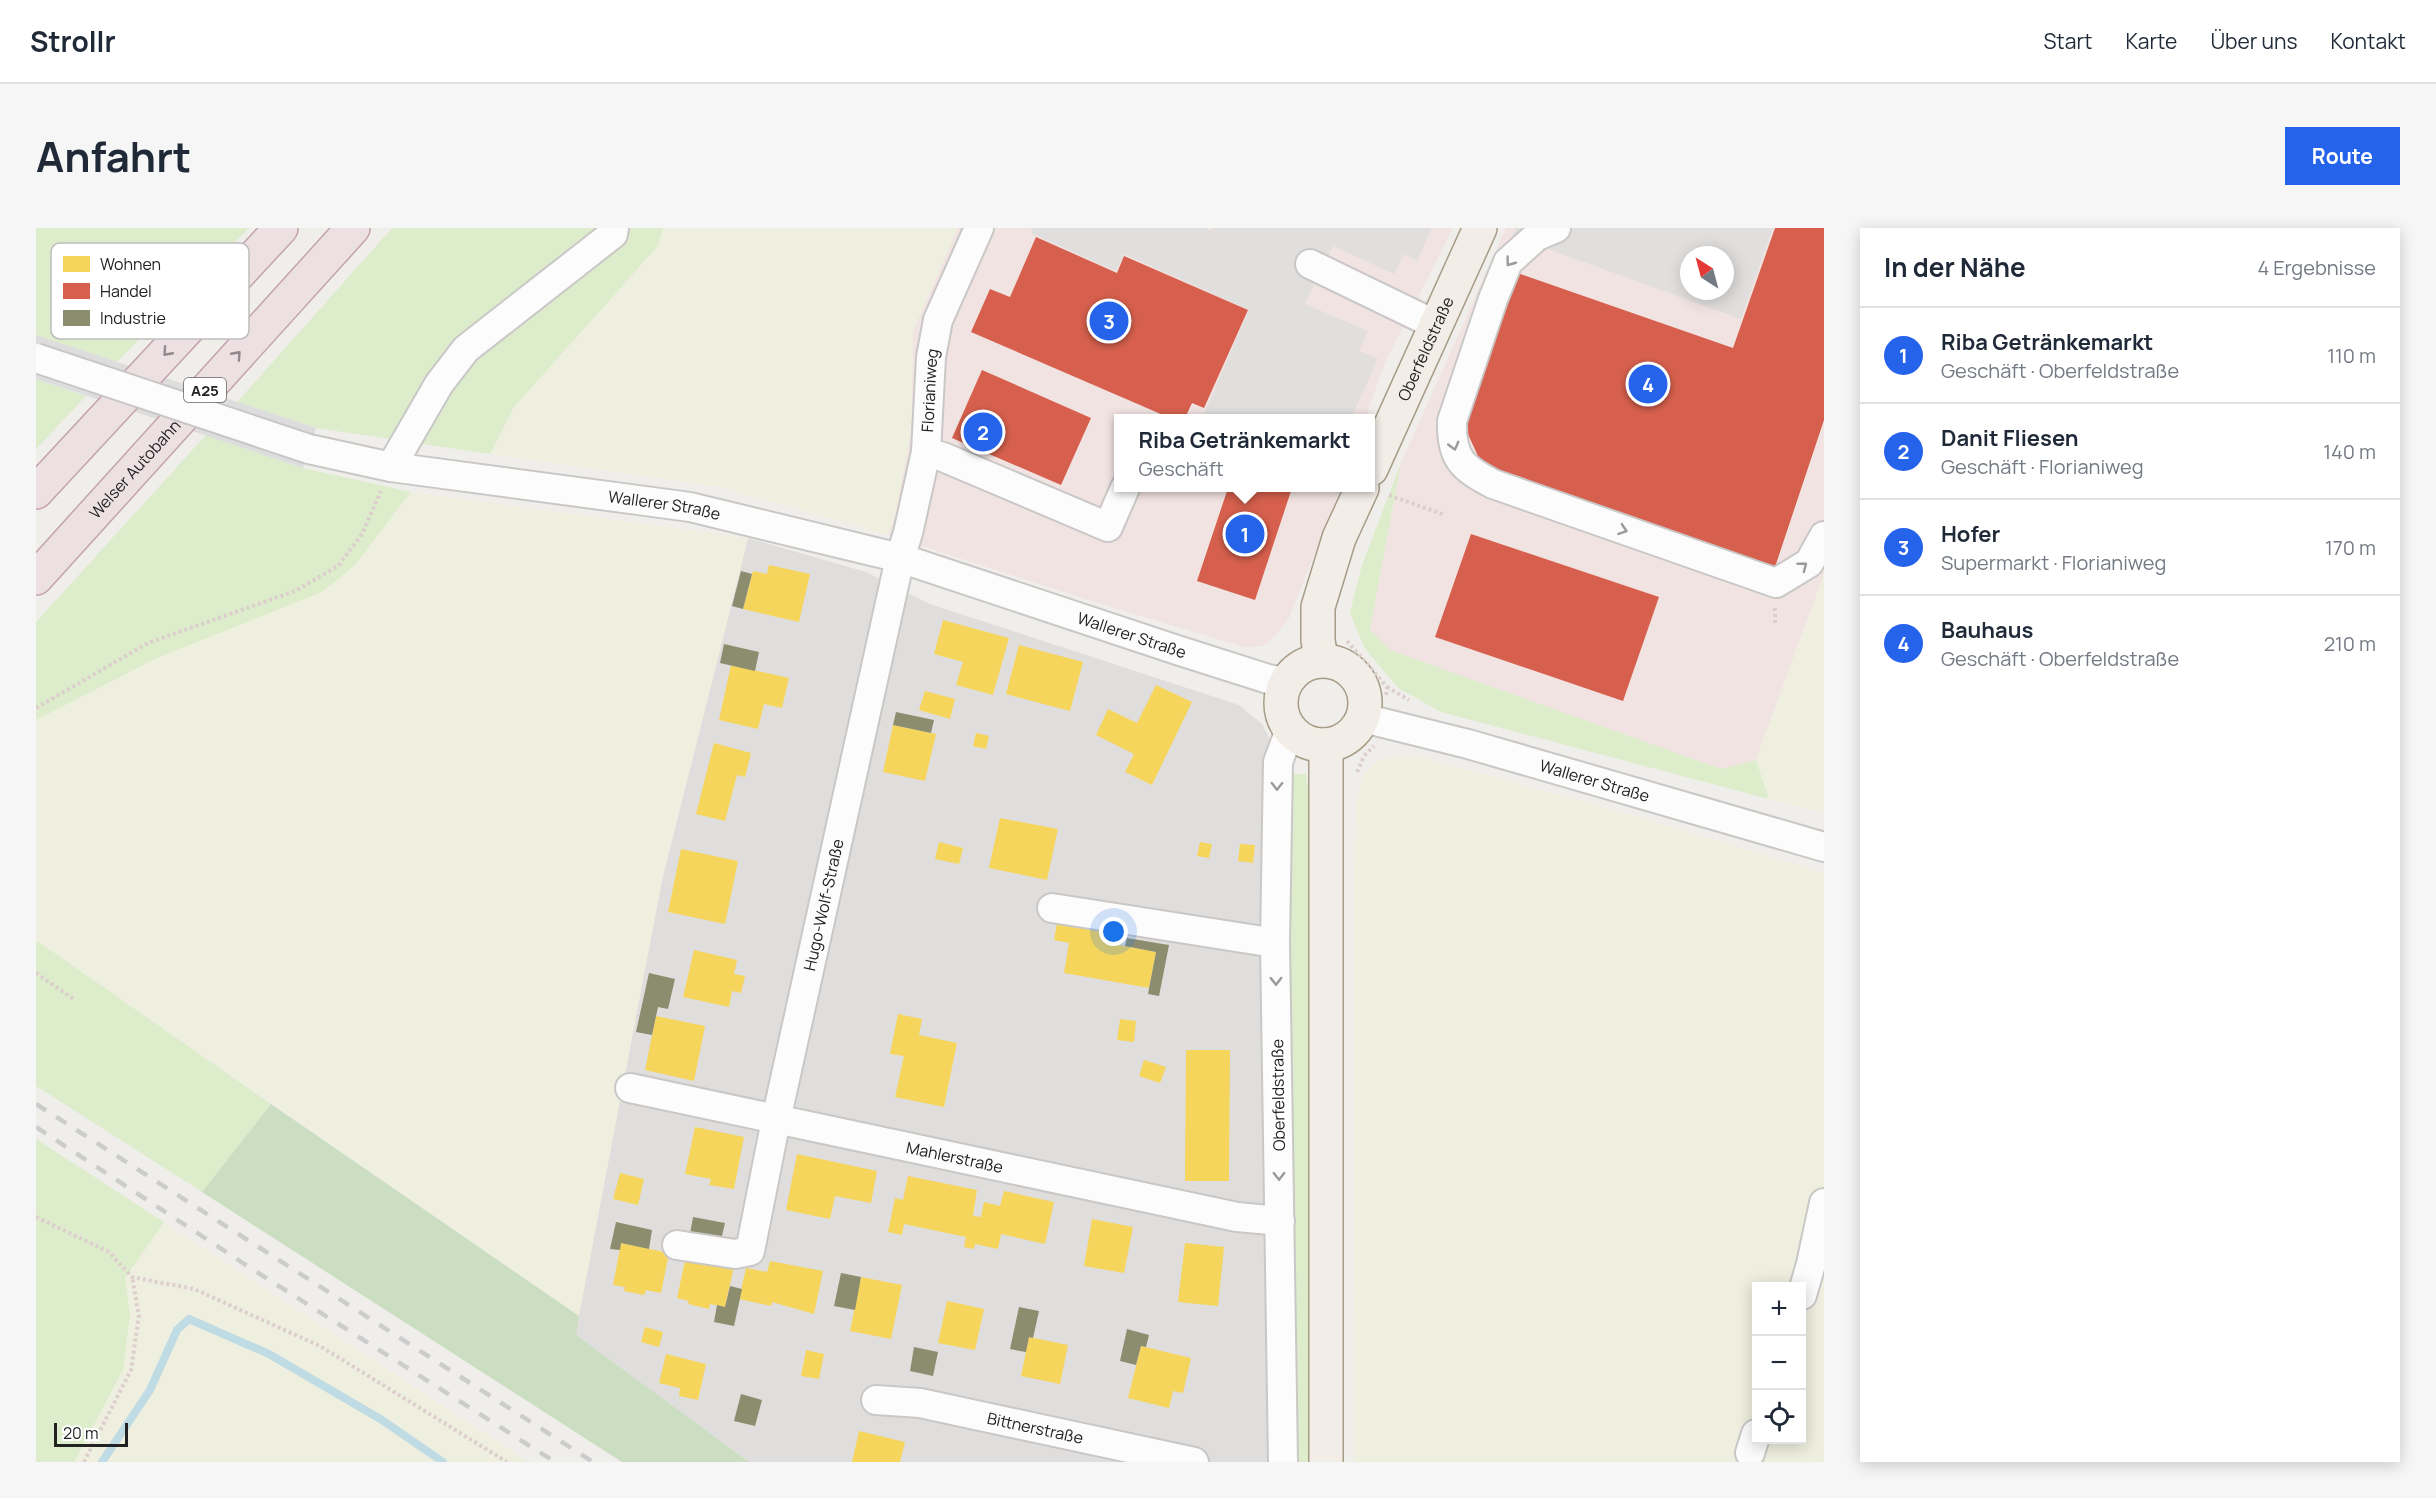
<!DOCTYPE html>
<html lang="de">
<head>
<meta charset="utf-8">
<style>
  :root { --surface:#fff; --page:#f6f6f7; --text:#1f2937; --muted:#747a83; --line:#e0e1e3; --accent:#2563eb }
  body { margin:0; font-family:Manrope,sans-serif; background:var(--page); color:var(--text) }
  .controls { position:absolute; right:18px; bottom:18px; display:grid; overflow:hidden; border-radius:0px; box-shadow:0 3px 15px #0003 }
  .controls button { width:54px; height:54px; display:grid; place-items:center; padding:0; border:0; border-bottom:2px solid var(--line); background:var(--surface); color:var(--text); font:30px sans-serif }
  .compass { position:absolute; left:1644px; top:18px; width:54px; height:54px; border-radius:50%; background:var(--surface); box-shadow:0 3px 15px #0003; rotate:324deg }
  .scale { position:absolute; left:18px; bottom:15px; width:74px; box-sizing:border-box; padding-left:6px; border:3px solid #222; border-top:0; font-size:16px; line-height:21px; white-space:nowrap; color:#222; -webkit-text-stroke:4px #fff; paint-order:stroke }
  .you { position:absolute; left:1078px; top:704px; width:21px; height:21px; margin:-15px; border:4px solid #fff; border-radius:50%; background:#1a73e8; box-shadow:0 0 0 9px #1a73e833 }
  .badge { display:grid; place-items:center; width:39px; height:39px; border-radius:50%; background:var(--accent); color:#fff; font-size:20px; font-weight:700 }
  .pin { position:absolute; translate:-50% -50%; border:3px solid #fff; box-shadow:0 2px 6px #0006 }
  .popup { position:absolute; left:1078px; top:186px; width:261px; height:78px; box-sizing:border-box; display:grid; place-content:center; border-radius:0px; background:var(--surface); filter:drop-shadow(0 2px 4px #0005); font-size:20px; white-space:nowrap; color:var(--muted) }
  .popup b { font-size:22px; color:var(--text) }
  .popup::after { content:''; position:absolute; left:50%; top:100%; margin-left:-12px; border:12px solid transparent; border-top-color:var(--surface) }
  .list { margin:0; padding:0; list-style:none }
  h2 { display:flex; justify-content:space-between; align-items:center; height:78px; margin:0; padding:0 24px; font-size:26px }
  h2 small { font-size:20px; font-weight:400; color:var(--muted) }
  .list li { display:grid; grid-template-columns:39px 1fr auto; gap:18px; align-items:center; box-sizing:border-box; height:96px; padding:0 24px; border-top:2px solid var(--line) }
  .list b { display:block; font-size:22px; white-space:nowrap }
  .list p { margin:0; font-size:20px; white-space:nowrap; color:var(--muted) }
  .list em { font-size:20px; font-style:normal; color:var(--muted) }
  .icon { flex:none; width:33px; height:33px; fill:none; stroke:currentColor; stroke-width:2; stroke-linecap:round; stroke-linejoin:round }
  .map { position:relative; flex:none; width:1788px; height:1234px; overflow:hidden; border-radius:0px }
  header { display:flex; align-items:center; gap:36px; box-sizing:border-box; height:84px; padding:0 30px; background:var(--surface); border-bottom:2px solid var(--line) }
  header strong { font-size:28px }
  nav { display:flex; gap:33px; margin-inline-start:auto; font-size:21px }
  .intro { display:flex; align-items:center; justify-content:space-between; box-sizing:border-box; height:144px; padding:0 36px }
  h1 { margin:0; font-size:42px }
  .button { padding:15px 27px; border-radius:0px; background:var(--accent); color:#fff; font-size:21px; font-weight:700 }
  main { display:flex; gap:36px; padding:0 36px }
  aside { flex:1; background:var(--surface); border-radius:0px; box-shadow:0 3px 15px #0003 }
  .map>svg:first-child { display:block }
  .residential { fill:#dfdedc }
  .commercial { fill:#f1e3e1; fill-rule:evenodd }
  .farmland { fill:#efefdf; fill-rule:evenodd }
  .grass { fill:#ddeccb }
  .forest { fill:#cbdec1 }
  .parking { fill:#e0dfde; fill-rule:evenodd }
  .pier { fill:#dedddd }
  .homes { fill:#f6d55c }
  .shops { fill:#d6604d }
  .industry { fill:#8c8c6e }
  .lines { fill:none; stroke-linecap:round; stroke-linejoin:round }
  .stream { stroke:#bfdbe3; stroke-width:8 }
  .minor-casing { stroke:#c9c8c7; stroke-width:32 }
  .major-casing { stroke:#a79c86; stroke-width:36 }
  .highway-casing { stroke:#c5a2ac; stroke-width:36 }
  .path { stroke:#dccecd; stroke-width:4; stroke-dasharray:3 3; stroke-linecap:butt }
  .minor { stroke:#fdfcfc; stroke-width:28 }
  .major { stroke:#f3ede7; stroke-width:33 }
  .highway { stroke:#ece0e2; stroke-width:33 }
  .rail { stroke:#ccc; stroke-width:4.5; stroke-dasharray:12 12; stroke-linecap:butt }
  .minor-bridge-casing { stroke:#c9c8c7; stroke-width:32; stroke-linecap:butt }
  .minor-bridge { stroke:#fdfcfc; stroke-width:28 }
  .oneway { stroke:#9a9a9a }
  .oneway2 { stroke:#918a8c }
  .labels { text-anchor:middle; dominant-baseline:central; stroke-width:6; stroke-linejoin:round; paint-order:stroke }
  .shield { fill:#fff; stroke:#646464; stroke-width:1.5 }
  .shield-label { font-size:15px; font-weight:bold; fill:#222 }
  .street-label { font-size:16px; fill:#222; stroke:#fff }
  .key { fill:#fff; stroke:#bdbdbd; stroke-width:1.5 }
  .key-label { font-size:16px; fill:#222 }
</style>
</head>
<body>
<header>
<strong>Strollr</strong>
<nav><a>Start</a><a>Karte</a><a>Über uns</a><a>Kontakt</a></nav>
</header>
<div class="intro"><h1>Anfahrt</h1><a class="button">Route</a></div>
<main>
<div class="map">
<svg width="1788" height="1234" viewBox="0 0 1788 1234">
  <rect width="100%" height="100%" fill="#f0eeeb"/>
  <polygon class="residential" points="712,310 830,344 894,376 1203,477 1226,496 1252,546 1245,880 1262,1234 713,1234 539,1107 626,652"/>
  <g class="commercial">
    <polygon points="922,0 1417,0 1350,133 1329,190 1083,190 1083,260 1305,260 1253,390 1239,408 1227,418 1208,419 1068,377 852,307 859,288 875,203 877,103"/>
    <path d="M1470,0H1788V346L1720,532L1685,541L1354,422L1334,401L1365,235ZM1653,27H1689V63H1653Z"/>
  </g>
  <g class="farmland">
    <polygon points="627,0 922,0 877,103 875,203 859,288 852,307 683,259 454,226 478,179 622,18"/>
    <polygon points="375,264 712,310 626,652 543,1088 0,712 0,492 121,430 319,337"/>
    <polygon points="1788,346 1788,585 1733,571 1720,532"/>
    <path d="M1359,529H1385L1596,587L1788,645V1234H1319L1318,664L1320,573L1328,547L1342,533ZM1720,1058H1766V1212H1720Z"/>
    <polygon points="128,994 305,1111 493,1234 38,1234 87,1142 94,1087 89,1050"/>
  </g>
  <g class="grass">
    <polygon points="0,0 213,0 81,134 0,107"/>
    <polygon points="356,0 627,0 622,18 478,179 454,226 280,200 201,174"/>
    <polygon points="0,151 50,168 0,221"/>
    <polygon points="170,207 267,240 375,264 319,337 286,364 121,430 0,492 0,394"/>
    <polygon points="1365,235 1334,401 1354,422 1685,541 1720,532 1733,571 1405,484 1362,460 1328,419 1314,385 1326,337"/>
    <polygon points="1252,546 1270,546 1279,609 1280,1234 1262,1234 1245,880"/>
    <polygon points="0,712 235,876 166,964 0,858"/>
    <polygon points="0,911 128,994 89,1050 94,1087 87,1142 38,1234 0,1234"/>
  </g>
  <polygon class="forest" points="235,876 543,1088 540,1107 713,1234 586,1234 166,964"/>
  <g class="parking">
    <polygon points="996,0 1169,0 1176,3 1177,0 1396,0 1381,33 1368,26 1358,46 1297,18 1269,76 1332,103 1323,123 1342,131 1315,190 1166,190 1213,82 1088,26 1080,43 995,5"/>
    <path d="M1480,0H1737L1705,91L1476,8ZM1653,27H1689V63H1653Z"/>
  </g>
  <polygon class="pier" points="0,107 280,200 267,240 0,151"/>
  <g class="homes">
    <polygon points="733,337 774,346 763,394 707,381 717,343 731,346"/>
    <polygon points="907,392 973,410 957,467 920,457 927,434 898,426"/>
    <polygon points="983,417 1047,434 1034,483 970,466"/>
    <polygon points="695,437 753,450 746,480 728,476 722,501 683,492"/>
    <polygon points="1120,457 1156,474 1116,557 1089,544 1098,526 1060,507 1072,481 1101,495"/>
    <polygon points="889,463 919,471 914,491 883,482"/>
    <polygon points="857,497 900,506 889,553 847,544"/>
    <polygon points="940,505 953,508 950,521 937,518"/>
    <polygon points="678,515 715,525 709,549 701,547 689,593 660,586"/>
    <polygon points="964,590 1022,601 1011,652 953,640"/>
    <polygon points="903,614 927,620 923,636 899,631"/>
    <polygon points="1164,614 1176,616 1173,630 1161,628"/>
    <polygon points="1204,616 1219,617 1217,635 1202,633"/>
    <polygon points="645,621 702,633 689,696 632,684"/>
    <polygon points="1022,689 1081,700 1078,716 1120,724 1113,760 1028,745 1033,715 1018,712"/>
    <polygon points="658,722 701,732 698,746 709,748 705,765 696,763 693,779 647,769"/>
    <polygon points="862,786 886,791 883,807 921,815 908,879 859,869 868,828 854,826"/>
    <polygon points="620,788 669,798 658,853 609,842"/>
    <polygon points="1084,791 1100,793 1098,814 1081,812"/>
    <polygon points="1150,822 1194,822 1193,953 1149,953"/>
    <polygon points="1108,832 1130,839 1124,855 1103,848"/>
    <polygon points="659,899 708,909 698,961 673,957 675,951 649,946"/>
    <polygon points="761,926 841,943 835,975 799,968 794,991 750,982"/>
    <polygon points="584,945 608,951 602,977 577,971"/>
    <polygon points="872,948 941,962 937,988 945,989 948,974 964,978 968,963 1018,974 1009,1016 965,1006 962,1021 939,1016 938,1021 928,1019 930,1009 868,996 866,1007 852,1004 859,970 867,972"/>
    <polygon points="1056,991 1097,999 1088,1045 1048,1038"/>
    <polygon points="585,1015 633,1025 625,1065 610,1062 608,1067 588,1063 589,1059 577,1057"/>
    <polygon points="1149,1015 1188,1019 1182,1078 1142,1074"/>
    <polygon points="650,1028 698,1038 689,1079 674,1076 673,1081 652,1076 653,1073 641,1070"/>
    <polygon points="734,1033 787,1043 778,1086 736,1074 735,1078 703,1071 710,1040 731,1044"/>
    <polygon points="825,1049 866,1057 855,1111 814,1103"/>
    <polygon points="911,1073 948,1081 939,1122 902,1115"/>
    <polygon points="609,1099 627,1104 623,1119 605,1114"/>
    <polygon points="993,1109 1032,1117 1024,1156 985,1148"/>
    <polygon points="1105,1118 1155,1130 1147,1165 1137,1163 1133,1180 1092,1170"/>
    <polygon points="770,1122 788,1126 783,1151 765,1148"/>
    <polygon points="630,1126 670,1136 662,1172 643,1168 644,1160 623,1155"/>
    <polygon points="823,1203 869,1214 864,1234 816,1234"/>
  </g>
  <g class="shops">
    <polygon points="1739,0 1788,0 1788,192 1738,342 1447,239 1425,191 1476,43 1697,120"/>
    <polygon points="1000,9 1081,45 1088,28 1212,82 1168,180 1156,175 1149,190 1134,190 935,104 954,61 974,69"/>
    <polygon points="946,142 1055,190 1025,257 916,210"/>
    <polygon points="1192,260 1256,260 1219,372 1161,353"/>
    <polygon points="1435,306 1623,369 1587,473 1399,409"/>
  </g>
  <g class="industry">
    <polygon points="705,343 716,346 707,381 696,378"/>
    <polygon points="688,416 723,424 719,443 684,435"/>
    <polygon points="860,484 898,492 895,505 857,497"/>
    <polygon points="1091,710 1133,717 1123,768 1112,766 1120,724 1089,718"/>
    <polygon points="613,745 639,751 632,781 622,779 616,807 600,804"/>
    <polygon points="657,989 689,995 685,1012 654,1006"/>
    <polygon points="580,994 616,1002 613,1021 585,1015 584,1022 574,1021"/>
    <polygon points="805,1045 825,1049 819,1082 798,1078"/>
    <polygon points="694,1058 706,1061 698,1098 678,1094 681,1077 689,1079"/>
    <polygon points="983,1079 1003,1083 997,1110 993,1109 990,1124 974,1121"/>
    <polygon points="1091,1101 1113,1107 1110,1119 1105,1118 1100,1137 1084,1133"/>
    <polygon points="878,1119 902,1124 897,1148 874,1143"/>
    <polygon points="705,1166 726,1172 719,1198 698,1193"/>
  </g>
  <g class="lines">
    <polyline class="stream" points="66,1234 114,1162 141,1102 153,1091 233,1126 346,1192 407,1234"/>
    <g class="minor-casing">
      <g id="minor">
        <path d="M1520,0L1501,8L1472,34L1457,71L1416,193C1415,230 1426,240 1457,256L1740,355L1773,335L1788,308"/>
        <polyline points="1274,36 1400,97"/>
        <path id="s1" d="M273,221L355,239L654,279L864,330L1141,422L1232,451L1250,454"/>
        <polyline points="890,224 907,229 1072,299 1089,260"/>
        <polyline points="355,239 403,156 430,121 577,6 578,0"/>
        <path id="s2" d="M1327,490L1432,516L1788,619"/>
        <polyline points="1016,680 1239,715"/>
        <path id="s3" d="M594,860L1201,989L1244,993"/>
        <path id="s4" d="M641,1017L699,1026L714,1023L740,892L864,330L872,305L890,224L895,129L902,92L943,0"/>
        <polyline points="1766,1067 1775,1036 1788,975"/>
        <path id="s5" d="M840,1172L884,1175L1158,1234"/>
        <polyline points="1714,1225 1720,1206"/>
        <polyline points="1247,1234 1239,715 1242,534 1254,502"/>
      </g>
    </g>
    <g class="major-casing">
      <g id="major">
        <path id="s6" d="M1335,241L1444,0"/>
        <polyline points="1285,432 1282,412 1282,379 1303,310 1326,260"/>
        <circle cx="1287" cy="475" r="42"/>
        <polyline points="1290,1234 1290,517"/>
      </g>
    </g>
    <g class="highway-casing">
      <g id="highway">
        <polyline points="0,264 245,0"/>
        <path id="s7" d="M0,350L317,0"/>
      </g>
    </g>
    <g class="path">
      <polyline points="1353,267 1409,287"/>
      <polyline points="1739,395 1739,380"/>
      <polyline points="1311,413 1351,459 1350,468"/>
      <polyline points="1351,459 1373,472"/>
      <polyline points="0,480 112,415 259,363 302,338 326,306 345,263"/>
      <polyline points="1321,544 1328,528 1338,518"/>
      <polyline points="0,745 39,772"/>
      <polyline points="0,989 73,1024 96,1049 158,1061 284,1118 471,1234"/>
      <polyline points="48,1234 95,1142 103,1087 96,1049"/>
    </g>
    <use href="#minor" class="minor"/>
    <use href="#major" class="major"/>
    <use href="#highway" class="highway"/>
    <g class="rail">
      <polyline points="0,876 557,1234"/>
      <polyline points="0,899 213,1039 519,1234"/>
    </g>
    <g class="minor-bridge-casing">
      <polyline id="minor-bridge" points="0,130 273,221"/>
    </g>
    <use href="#minor-bridge" class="minor-bridge"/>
  </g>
  <defs><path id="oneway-chevron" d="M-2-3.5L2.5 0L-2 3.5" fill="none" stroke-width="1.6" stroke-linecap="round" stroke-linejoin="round" transform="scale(1.5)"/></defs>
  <g class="oneway">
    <use href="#oneway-chevron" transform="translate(1474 34) rotate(127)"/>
    <use href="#oneway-chevron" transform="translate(1418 218) rotate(75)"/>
    <use href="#oneway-chevron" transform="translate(1587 302) rotate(19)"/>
    <use href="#oneway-chevron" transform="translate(1767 338) rotate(-38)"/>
    <use href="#oneway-chevron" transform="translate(1241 558) rotate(91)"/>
    <use href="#oneway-chevron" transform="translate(1240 753) rotate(89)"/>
    <use href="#oneway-chevron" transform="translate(1243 948) rotate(89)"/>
  </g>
  <g class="oneway2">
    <use href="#oneway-chevron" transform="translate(131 124) rotate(132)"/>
    <use href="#oneway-chevron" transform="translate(201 127) rotate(-48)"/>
  </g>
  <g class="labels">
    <rect class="shield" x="148" y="150" width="42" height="24" rx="4.5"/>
    <g class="shield-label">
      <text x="169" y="162">A25</text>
    </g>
    <g class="street-label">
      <text stroke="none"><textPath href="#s6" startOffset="132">Oberfeldstraße</textPath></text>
      <text stroke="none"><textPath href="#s4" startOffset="954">Florianiweg</textPath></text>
      <text stroke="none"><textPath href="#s7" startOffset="147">Welser Autobahn</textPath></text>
      <text stroke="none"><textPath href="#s1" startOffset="360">Wallerer Straße</textPath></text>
      <text stroke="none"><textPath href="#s1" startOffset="846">Wallerer Straße</textPath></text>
      <text stroke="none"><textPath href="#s2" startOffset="240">Wallerer Straße</textPath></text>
      <text stroke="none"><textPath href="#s4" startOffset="428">Hugo-Wolf-Straße</textPath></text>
      <text transform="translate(1242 867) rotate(-91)">Oberfeldstraße</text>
      <text stroke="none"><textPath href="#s3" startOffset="332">Mahlerstraße</textPath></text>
      <text stroke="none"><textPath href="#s5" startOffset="162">Bittnerstraße</textPath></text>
    </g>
  </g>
  <rect x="15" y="15" width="198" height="96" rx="9" class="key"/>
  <rect x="27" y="28" width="27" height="16" fill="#f6d55c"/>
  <rect x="27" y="55" width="27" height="16" fill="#d6604d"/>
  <rect x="27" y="82" width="27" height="16" fill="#8c8c6e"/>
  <g class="key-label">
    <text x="64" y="42">Wohnen</text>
    <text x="64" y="69">Handel</text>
    <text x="64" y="96">Industrie</text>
  </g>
</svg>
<div class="controls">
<button>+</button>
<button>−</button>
<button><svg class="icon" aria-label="locate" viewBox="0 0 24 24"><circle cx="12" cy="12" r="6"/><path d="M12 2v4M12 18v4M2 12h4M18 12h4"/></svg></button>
</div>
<svg class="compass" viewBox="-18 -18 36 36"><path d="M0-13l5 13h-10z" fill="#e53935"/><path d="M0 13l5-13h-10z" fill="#747a83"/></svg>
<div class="scale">20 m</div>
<div class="you"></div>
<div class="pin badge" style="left:1209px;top:306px">1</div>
<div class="popup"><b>Riba Getränkemarkt</b>Geschäft</div>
<div class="pin badge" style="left:947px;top:204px">2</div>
<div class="pin badge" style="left:1073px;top:93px">3</div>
<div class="pin badge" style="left:1612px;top:156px">4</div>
</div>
<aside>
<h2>In der Nähe<small>4 Ergebnisse</small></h2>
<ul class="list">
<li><span class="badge">1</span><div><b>Riba Getränkemarkt</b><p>Geschäft · Oberfeldstraße</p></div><em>110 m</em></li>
<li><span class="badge">2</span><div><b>Danit Fliesen</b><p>Geschäft · Florianiweg</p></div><em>140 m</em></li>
<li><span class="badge">3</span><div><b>Hofer</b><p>Supermarkt · Florianiweg</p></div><em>170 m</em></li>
<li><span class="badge">4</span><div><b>Bauhaus</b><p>Geschäft · Oberfeldstraße</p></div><em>210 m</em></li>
</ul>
</aside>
</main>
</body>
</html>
